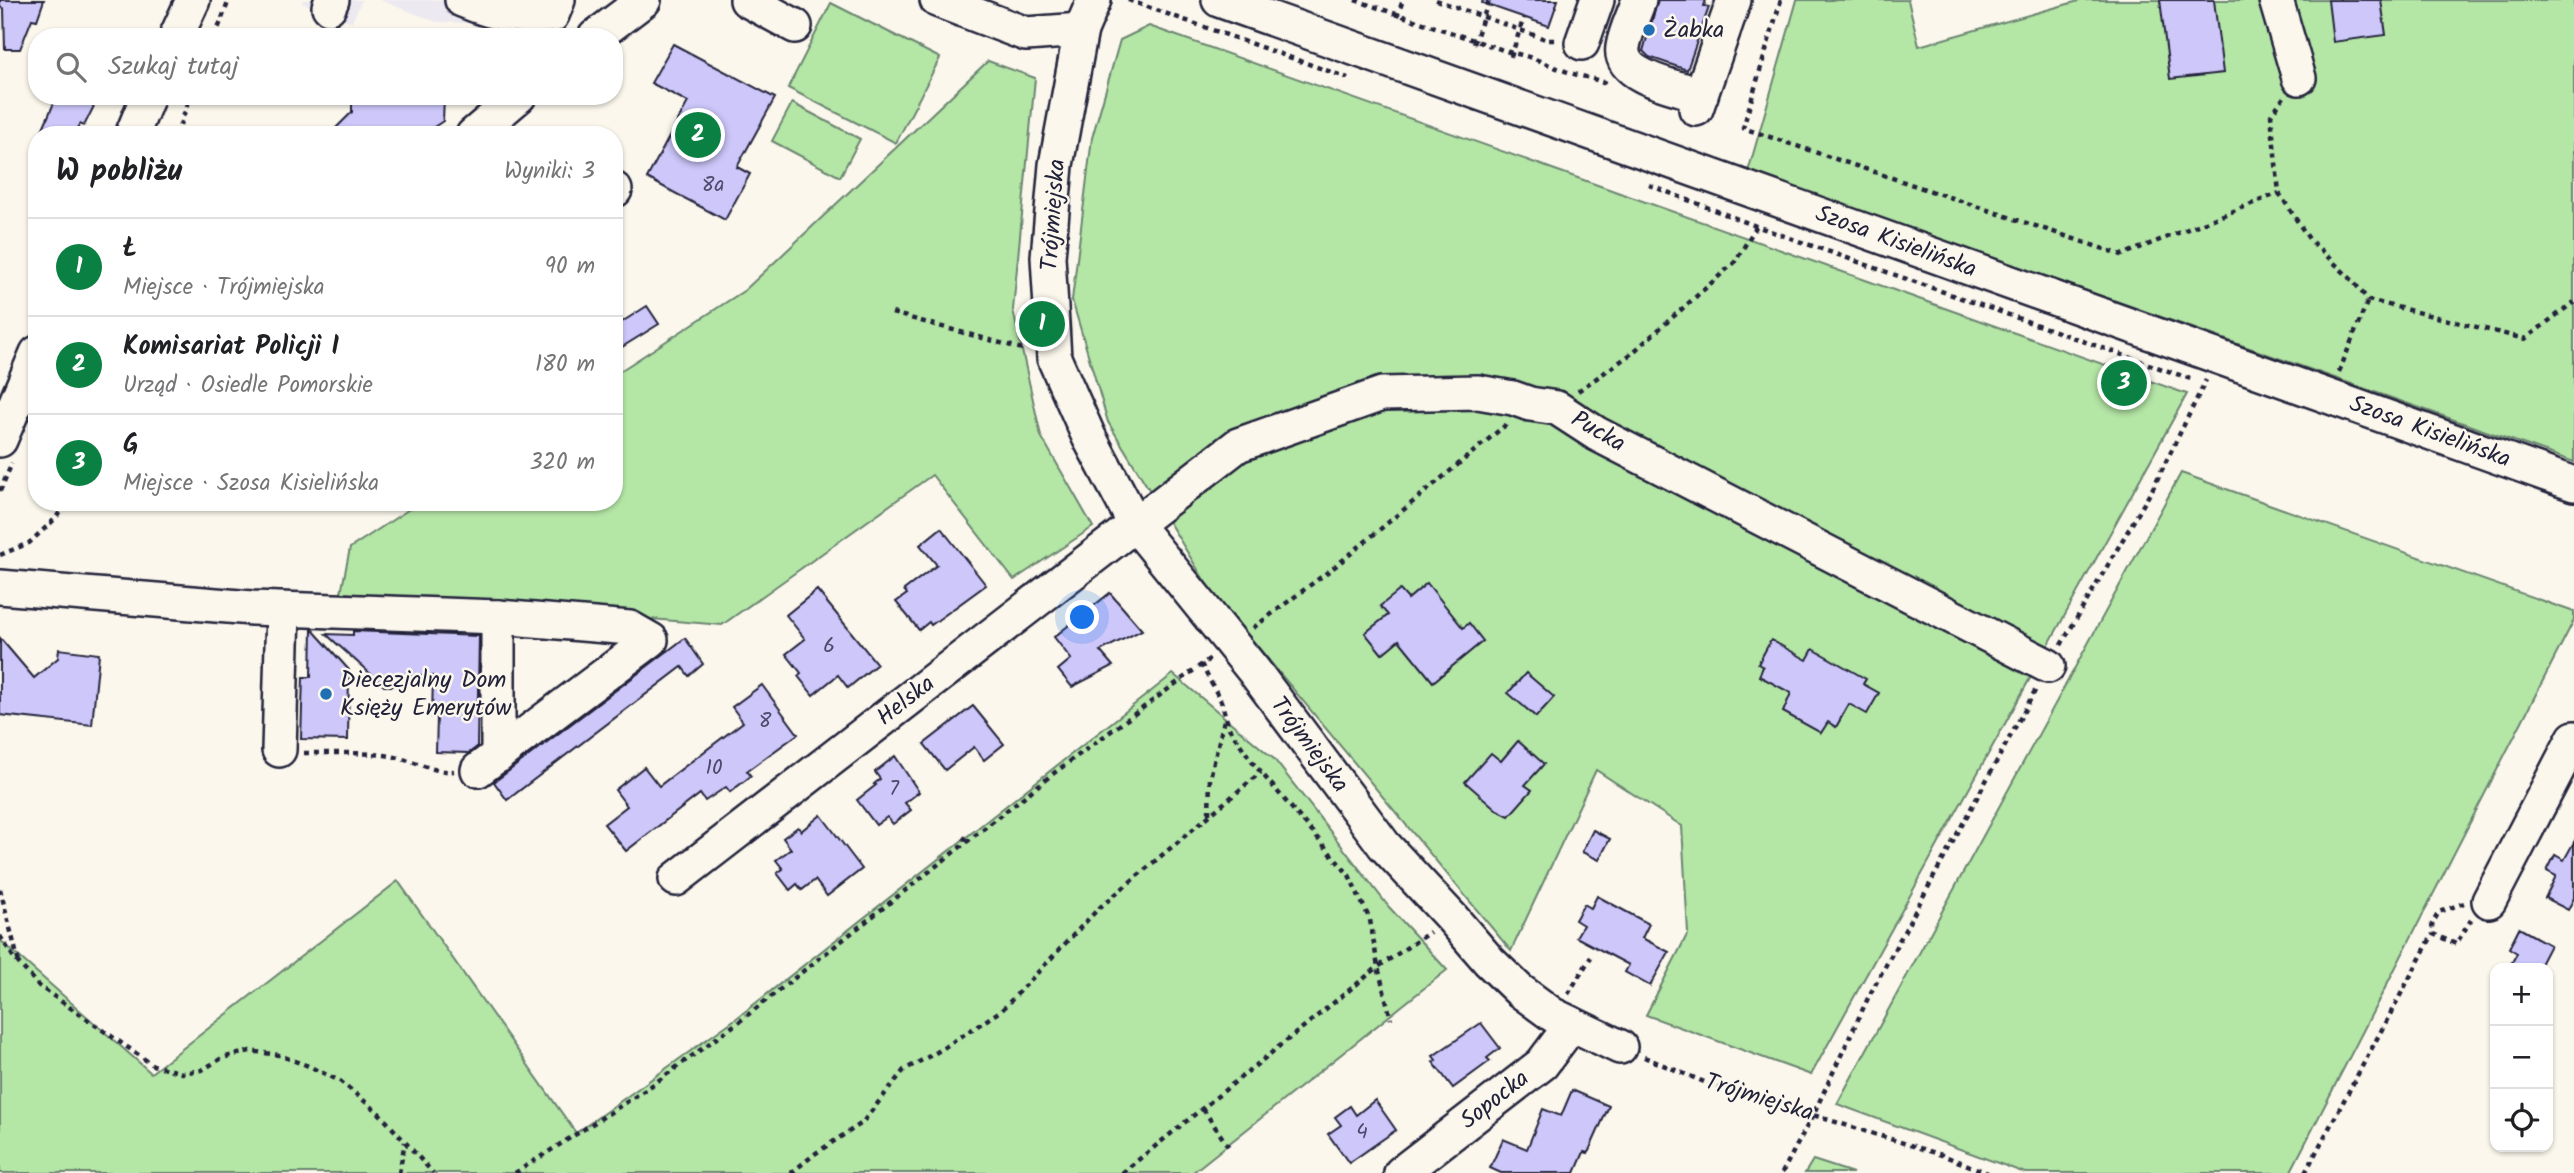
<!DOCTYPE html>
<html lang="pl">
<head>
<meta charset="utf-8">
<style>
  :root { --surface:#fff; --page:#f2f2f2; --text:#202124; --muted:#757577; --line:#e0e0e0; --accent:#0b8043 }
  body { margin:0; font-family:Kalam,sans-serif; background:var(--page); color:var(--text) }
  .controls { position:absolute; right:21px; bottom:21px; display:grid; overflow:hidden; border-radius:14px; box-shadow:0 2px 5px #0004 }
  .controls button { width:63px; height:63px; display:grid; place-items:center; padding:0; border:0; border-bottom:2px solid var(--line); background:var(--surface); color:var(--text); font:35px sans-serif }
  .you { position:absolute; left:1083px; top:618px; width:24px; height:24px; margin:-18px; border:5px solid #fff; border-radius:50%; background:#1a73e8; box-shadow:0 0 0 10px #1a73e833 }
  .badge { display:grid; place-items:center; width:46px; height:46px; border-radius:50%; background:var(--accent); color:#fff; font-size:23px; font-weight:700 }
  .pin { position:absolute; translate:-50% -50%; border:4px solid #fff; box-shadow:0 2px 7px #0006 }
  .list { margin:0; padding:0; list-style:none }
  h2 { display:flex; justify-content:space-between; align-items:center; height:91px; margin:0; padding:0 28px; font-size:30px }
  h2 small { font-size:23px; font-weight:400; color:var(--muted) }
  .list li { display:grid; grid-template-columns:46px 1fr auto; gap:21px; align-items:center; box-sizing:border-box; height:98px; padding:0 28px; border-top:2px solid var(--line) }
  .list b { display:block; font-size:26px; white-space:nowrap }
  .list p { margin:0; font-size:23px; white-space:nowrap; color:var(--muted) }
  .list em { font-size:23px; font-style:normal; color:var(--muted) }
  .icon { flex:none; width:38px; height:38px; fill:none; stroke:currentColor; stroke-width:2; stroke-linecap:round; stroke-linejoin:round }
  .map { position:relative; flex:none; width:2574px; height:1173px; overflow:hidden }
  .search { position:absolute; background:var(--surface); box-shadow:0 2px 5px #0004; left:28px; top:28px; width:595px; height:77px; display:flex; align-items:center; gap:18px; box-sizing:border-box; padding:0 24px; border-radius:28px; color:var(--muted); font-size:26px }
  .panel { position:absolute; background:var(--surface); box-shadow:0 2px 5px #0004; left:28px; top:126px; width:595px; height:385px; border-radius:28px }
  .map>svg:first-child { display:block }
  .built { fill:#ede9f0 }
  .green { fill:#b4e6a6; stroke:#6b8470; stroke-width:2 }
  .building { fill:#cdc7fa; stroke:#22223b; stroke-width:2 }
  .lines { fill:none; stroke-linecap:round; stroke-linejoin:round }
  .minor-casing { stroke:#22223b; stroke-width:38 }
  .path { stroke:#22223b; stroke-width:4.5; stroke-dasharray:5 5; stroke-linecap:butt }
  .minor { stroke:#fbf7ec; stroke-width:33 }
  .poi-dot { fill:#1f6fb2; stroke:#fbf7ec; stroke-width:2.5 }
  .labels { text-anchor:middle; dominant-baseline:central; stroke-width:5; stroke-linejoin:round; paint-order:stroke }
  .number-label { font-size:21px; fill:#4d4b6b }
  .poi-label { font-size:24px; fill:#22223b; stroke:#fbf7ec; text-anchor:start }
  .street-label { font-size:24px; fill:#22223b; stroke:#fbf7ec }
</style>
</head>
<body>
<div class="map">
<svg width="2574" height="1173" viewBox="0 0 2574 1173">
  <rect width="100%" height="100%" fill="#fbf7ec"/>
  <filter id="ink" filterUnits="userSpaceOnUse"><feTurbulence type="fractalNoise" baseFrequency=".0143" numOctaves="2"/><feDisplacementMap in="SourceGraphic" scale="14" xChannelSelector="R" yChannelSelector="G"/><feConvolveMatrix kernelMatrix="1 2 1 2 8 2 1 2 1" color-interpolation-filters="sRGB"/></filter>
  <g filter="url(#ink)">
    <g class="built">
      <polygon points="303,0 362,0 352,22 302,3"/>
      <polygon points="380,0 569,0 559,26 436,22"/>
    </g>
    <g class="green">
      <polygon points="1797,0 1908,0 1919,46 2082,0 2574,0 2574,462 1748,172"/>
      <polygon points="831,3 940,58 896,143 788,88"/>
      <polygon points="1149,26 2187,394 1811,1075 1646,1015 1688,933 1682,826 1596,770 1511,951 1209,588 1108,422 1072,300 1092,138 1120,40"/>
      <polygon points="988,61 1035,78 1013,310 1041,436 1093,527 1014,580 932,475 722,625 341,593 350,548 420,502 614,502 614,375 745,290"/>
      <polygon points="792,103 860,139 840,177 772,141"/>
      <polygon points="2181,473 2574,612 2574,620 2290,1173 2025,1173 1837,1104"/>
      <polygon points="1173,674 1274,759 1389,907 1447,970 1192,1173 0,1173 0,940 151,1073 398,881 576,1133 738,1017"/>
      <polygon points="1813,1160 1853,1173 1805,1173"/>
    </g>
    <g class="building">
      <polygon points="0,0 44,0 37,20 32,19 20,49 5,49 4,9 0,7"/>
      <polygon points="1483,0 1558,0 1549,26 1482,3"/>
      <polygon points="1658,0 1706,0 1704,6 1709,7 1687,70 1649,57 1643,51"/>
      <polygon points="2160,0 2214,0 2223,73 2170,79"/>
      <polygon points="2328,0 2381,0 2386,35 2333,42"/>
      <polygon points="673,44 775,98 737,167 750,174 725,220 647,178 688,102 651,83"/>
      <polygon points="57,96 99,96 84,126 80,124 74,135 40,135"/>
      <polygon points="352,96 444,96 443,121 422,135 329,135 352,112"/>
      <polygon points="647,306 659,324 614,352 614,327"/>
      <polygon points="941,528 986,585 931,625 929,622 919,630 896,602 907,594 904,590 937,565 920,545"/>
      <polygon points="1427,583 1463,628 1469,623 1483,641 1433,682 1399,640 1382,654 1365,633 1388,615 1380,606 1400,590 1408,599"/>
      <polygon points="817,590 877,664 848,688 838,675 813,695 798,676 801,673 786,654 805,639 786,615"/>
      <polygon points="1110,593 1142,630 1100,651 1113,666 1072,687 1058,670 1071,659 1054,637"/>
      <polygon points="312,629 349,670 348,740 301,739 303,677 311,677"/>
      <polygon points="353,631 479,636 477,747 469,753 436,752 437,717 432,717 433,676 405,676 393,686 384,686 326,634 353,635"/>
      <polygon points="0,638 34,678 58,658 59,649 99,654 92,725 0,715"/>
      <polygon points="685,638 703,664 689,676 682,667 507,800 494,782"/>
      <polygon points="1771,640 1807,660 1813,649 1866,679 1863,684 1879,693 1867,714 1849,704 1836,727 1828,722 1821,733 1783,712 1791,693 1759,676 1763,667 1758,664"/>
      <polygon points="1526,673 1554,697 1536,717 1508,693"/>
      <polygon points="762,685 798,734 747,771 751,776 730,792 726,787 705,801 700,794 626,851 604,824 627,806 615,790 644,767 659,786 743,722 732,707"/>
      <polygon points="973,706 1004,744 984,760 974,747 945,770 924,744"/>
      <polygon points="1518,741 1544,764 1525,785 1532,790 1509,816 1497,810 1465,782 1491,753 1501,761"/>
      <polygon points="895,756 919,792 905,803 911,810 893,824 887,817 876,825 857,800 876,785 874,784 880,779 875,772"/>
      <polygon points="821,815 862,869 827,896 815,880 802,890 797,884 790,890 777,873 783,869 776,860 791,849 783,838 798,827 801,831"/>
      <polygon points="1593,830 1610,839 1599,860 1582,852"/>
      <polygon points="2574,842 2574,898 2568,910 2545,898 2556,876 2547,871 2555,855 2564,860"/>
      <polygon points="1597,896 1649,924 1642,938 1669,952 1650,986 1625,972 1629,965 1576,937 1583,925 1575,920 1584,904 1591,908"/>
      <polygon points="2519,928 2550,945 2538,968 2509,968 2517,953 2509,948"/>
      <polygon points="1481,1023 1500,1048 1487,1058 1490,1061 1453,1088 1433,1062 1436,1060 1433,1056"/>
      <polygon points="1572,1090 1609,1106 1588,1153 1584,1152 1575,1173 1501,1173 1490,1168 1503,1139 1527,1149 1543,1109 1561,1116"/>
      <polygon points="1375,1100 1396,1130 1349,1163 1328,1134 1341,1125 1335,1117 1350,1106 1356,1115"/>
    </g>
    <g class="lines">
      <g class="minor-casing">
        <g id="minor">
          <path d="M462,0C498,15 513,17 552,15L558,0"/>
          <polyline points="747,0 795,26"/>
          <polyline points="937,0 1026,34 1081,30"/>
          <polyline points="1094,0 1081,30 1056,165 1048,257 1054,358 1089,437 1135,524 1254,671 1384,845 1452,918 1489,961 1519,990 1553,1015 1620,1047"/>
          <polyline points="1219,0 2574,484"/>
          <path d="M1639,0C1634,15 1625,32 1623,47C1618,78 1678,87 1701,95"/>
          <polyline points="2276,0 2299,78"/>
          <polyline points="329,7 332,0"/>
          <polyline points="176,37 193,0"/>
          <polyline points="595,37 644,0"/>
          <polyline points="1582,43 1597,0"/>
          <polyline points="1696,109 1734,0"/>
          <polyline points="132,135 148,96"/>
          <polyline points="473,135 519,96"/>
          <polyline points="614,189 615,190"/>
          <polyline points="0,440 37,353"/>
          <polyline points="0,587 252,608 498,617 630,628 651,640 478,770"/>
          <polyline points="498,617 498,756"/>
          <polyline points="279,750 283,610"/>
          <polyline points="676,879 1238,445 1382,394 1478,392 1513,398 1530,404 1557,408 1597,434 2048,666"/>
          <polyline points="2489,901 2574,738"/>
          <polyline points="1401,1173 1542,1064 1572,1024"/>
        </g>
      </g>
      <g class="path">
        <polyline points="1128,0 1348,78"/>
        <path d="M1355,0L1512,53C1533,56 1551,67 1571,73C1582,77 1592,77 1603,83L1606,77"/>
        <polyline points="1436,0 1548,40 1558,40"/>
        <polyline points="1781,0 1743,128 2122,255 2279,193"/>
        <polyline points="1397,17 1403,0"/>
        <polyline points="215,37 229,0"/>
        <polyline points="1474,44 1489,0"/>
        <polyline points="1511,57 1524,17"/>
        <polyline points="2284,97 2271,115 2279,193 2309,239 2352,280 2368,300 2525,339 2574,302"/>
        <polyline points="176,135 191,96"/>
        <polyline points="1649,185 1756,226 2191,379"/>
        <polyline points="892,313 1026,350"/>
        <polyline points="2339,372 2368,300"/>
        <polyline points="1578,391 1631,354 1735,262 1757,225"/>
        <polyline points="0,491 12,463"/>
        <polyline points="0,555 29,543 55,519 67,502"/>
        <polyline points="1253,628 1337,565 1508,423"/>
        <polyline points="2061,645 2153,488 2206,380"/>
        <polyline points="1201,664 1221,701 1229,728 1253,763 1349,875 1370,920 1378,967 1391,1019"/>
        <path d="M304,753C333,753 363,752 391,756C412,760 433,773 454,771"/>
        <polyline points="1209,814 1210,778 1225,716"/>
        <polyline points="963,837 969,842"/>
        <polyline points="0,889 19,963"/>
        <polyline points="2464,903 2439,912 2432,924 2433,934 2456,944 2471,920"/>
        <polyline points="0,936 14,958 39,986 153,1065 182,1073 202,1070 222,1058 250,1051 279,1055 306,1065 340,1081 379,1113 433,1173"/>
        <polyline points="1568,994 1591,957"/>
        <polyline points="1644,1057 1726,1091 1813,1115 1942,1155 1988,1173"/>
        <polyline points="1203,1109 1230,1149"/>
        <polyline points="399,1173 405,1142"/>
        <polyline points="515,1173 644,1091 740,1021 1054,773 1212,657"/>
        <polyline points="791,1173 816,1153 862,1123 904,1070 937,1052 1002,1010 1098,909 1261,772"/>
        <polyline points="1122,1173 1378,967 1430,932"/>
        <polyline points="1782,1173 1813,1115 1869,996 2036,689"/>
        <polyline points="2305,1173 2433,934"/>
      </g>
      <use href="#minor" class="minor"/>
    </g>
  </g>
  <g class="poi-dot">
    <circle cx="1649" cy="30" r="7"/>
    <circle cx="326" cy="694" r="7"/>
  </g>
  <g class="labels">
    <g class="number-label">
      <text x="713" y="185">8a</text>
      <text x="829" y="646">6</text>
      <text x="765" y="721">8</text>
      <text x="714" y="768">10</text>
      <text x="894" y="789">7</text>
      <text x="1362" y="1132">4</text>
    </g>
    <g class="poi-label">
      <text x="1663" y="30">Żabka</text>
      <text x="340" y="680">Diecezjalny Dom<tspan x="340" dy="28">Księży Emerytów</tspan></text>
    </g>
    <g class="street-label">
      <text transform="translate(1054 215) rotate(-86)">Trójmiejska</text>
      <text transform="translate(1896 242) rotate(20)">Szosa Kisielińska</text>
      <text transform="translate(1598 432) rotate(30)">Pucka</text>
      <text transform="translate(2430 432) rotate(20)">Szosa Kisielińska</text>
      <text transform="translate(906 701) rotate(-38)">Helska</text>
      <text transform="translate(1309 745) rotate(53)">Trójmiejska</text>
      <text transform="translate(1759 1098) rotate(17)">Trójmiejska</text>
      <text transform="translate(1495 1100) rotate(-38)">Sopocka</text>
    </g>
  </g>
</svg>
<div class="controls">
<button>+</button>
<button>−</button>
<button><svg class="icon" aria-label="locate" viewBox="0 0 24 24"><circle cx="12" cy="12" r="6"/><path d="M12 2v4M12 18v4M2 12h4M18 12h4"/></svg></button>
</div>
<div class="you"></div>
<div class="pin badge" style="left:1042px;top:324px">1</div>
<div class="pin badge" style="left:698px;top:135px">2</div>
<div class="pin badge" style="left:2124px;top:383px">3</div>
<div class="search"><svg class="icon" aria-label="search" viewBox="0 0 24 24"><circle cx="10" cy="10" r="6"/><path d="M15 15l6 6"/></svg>Szukaj tutaj</div>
<section class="panel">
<h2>W pobliżu<small>Wyniki: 3</small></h2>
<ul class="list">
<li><span class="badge">1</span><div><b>Ł</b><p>Miejsce · Trójmiejska</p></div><em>90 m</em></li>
<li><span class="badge">2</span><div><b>Komisariat Policji I</b><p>Urząd · Osiedle Pomorskie</p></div><em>180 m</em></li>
<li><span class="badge">3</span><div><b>G</b><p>Miejsce · Szosa Kisielińska</p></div><em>320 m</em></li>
</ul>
</section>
</div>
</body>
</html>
